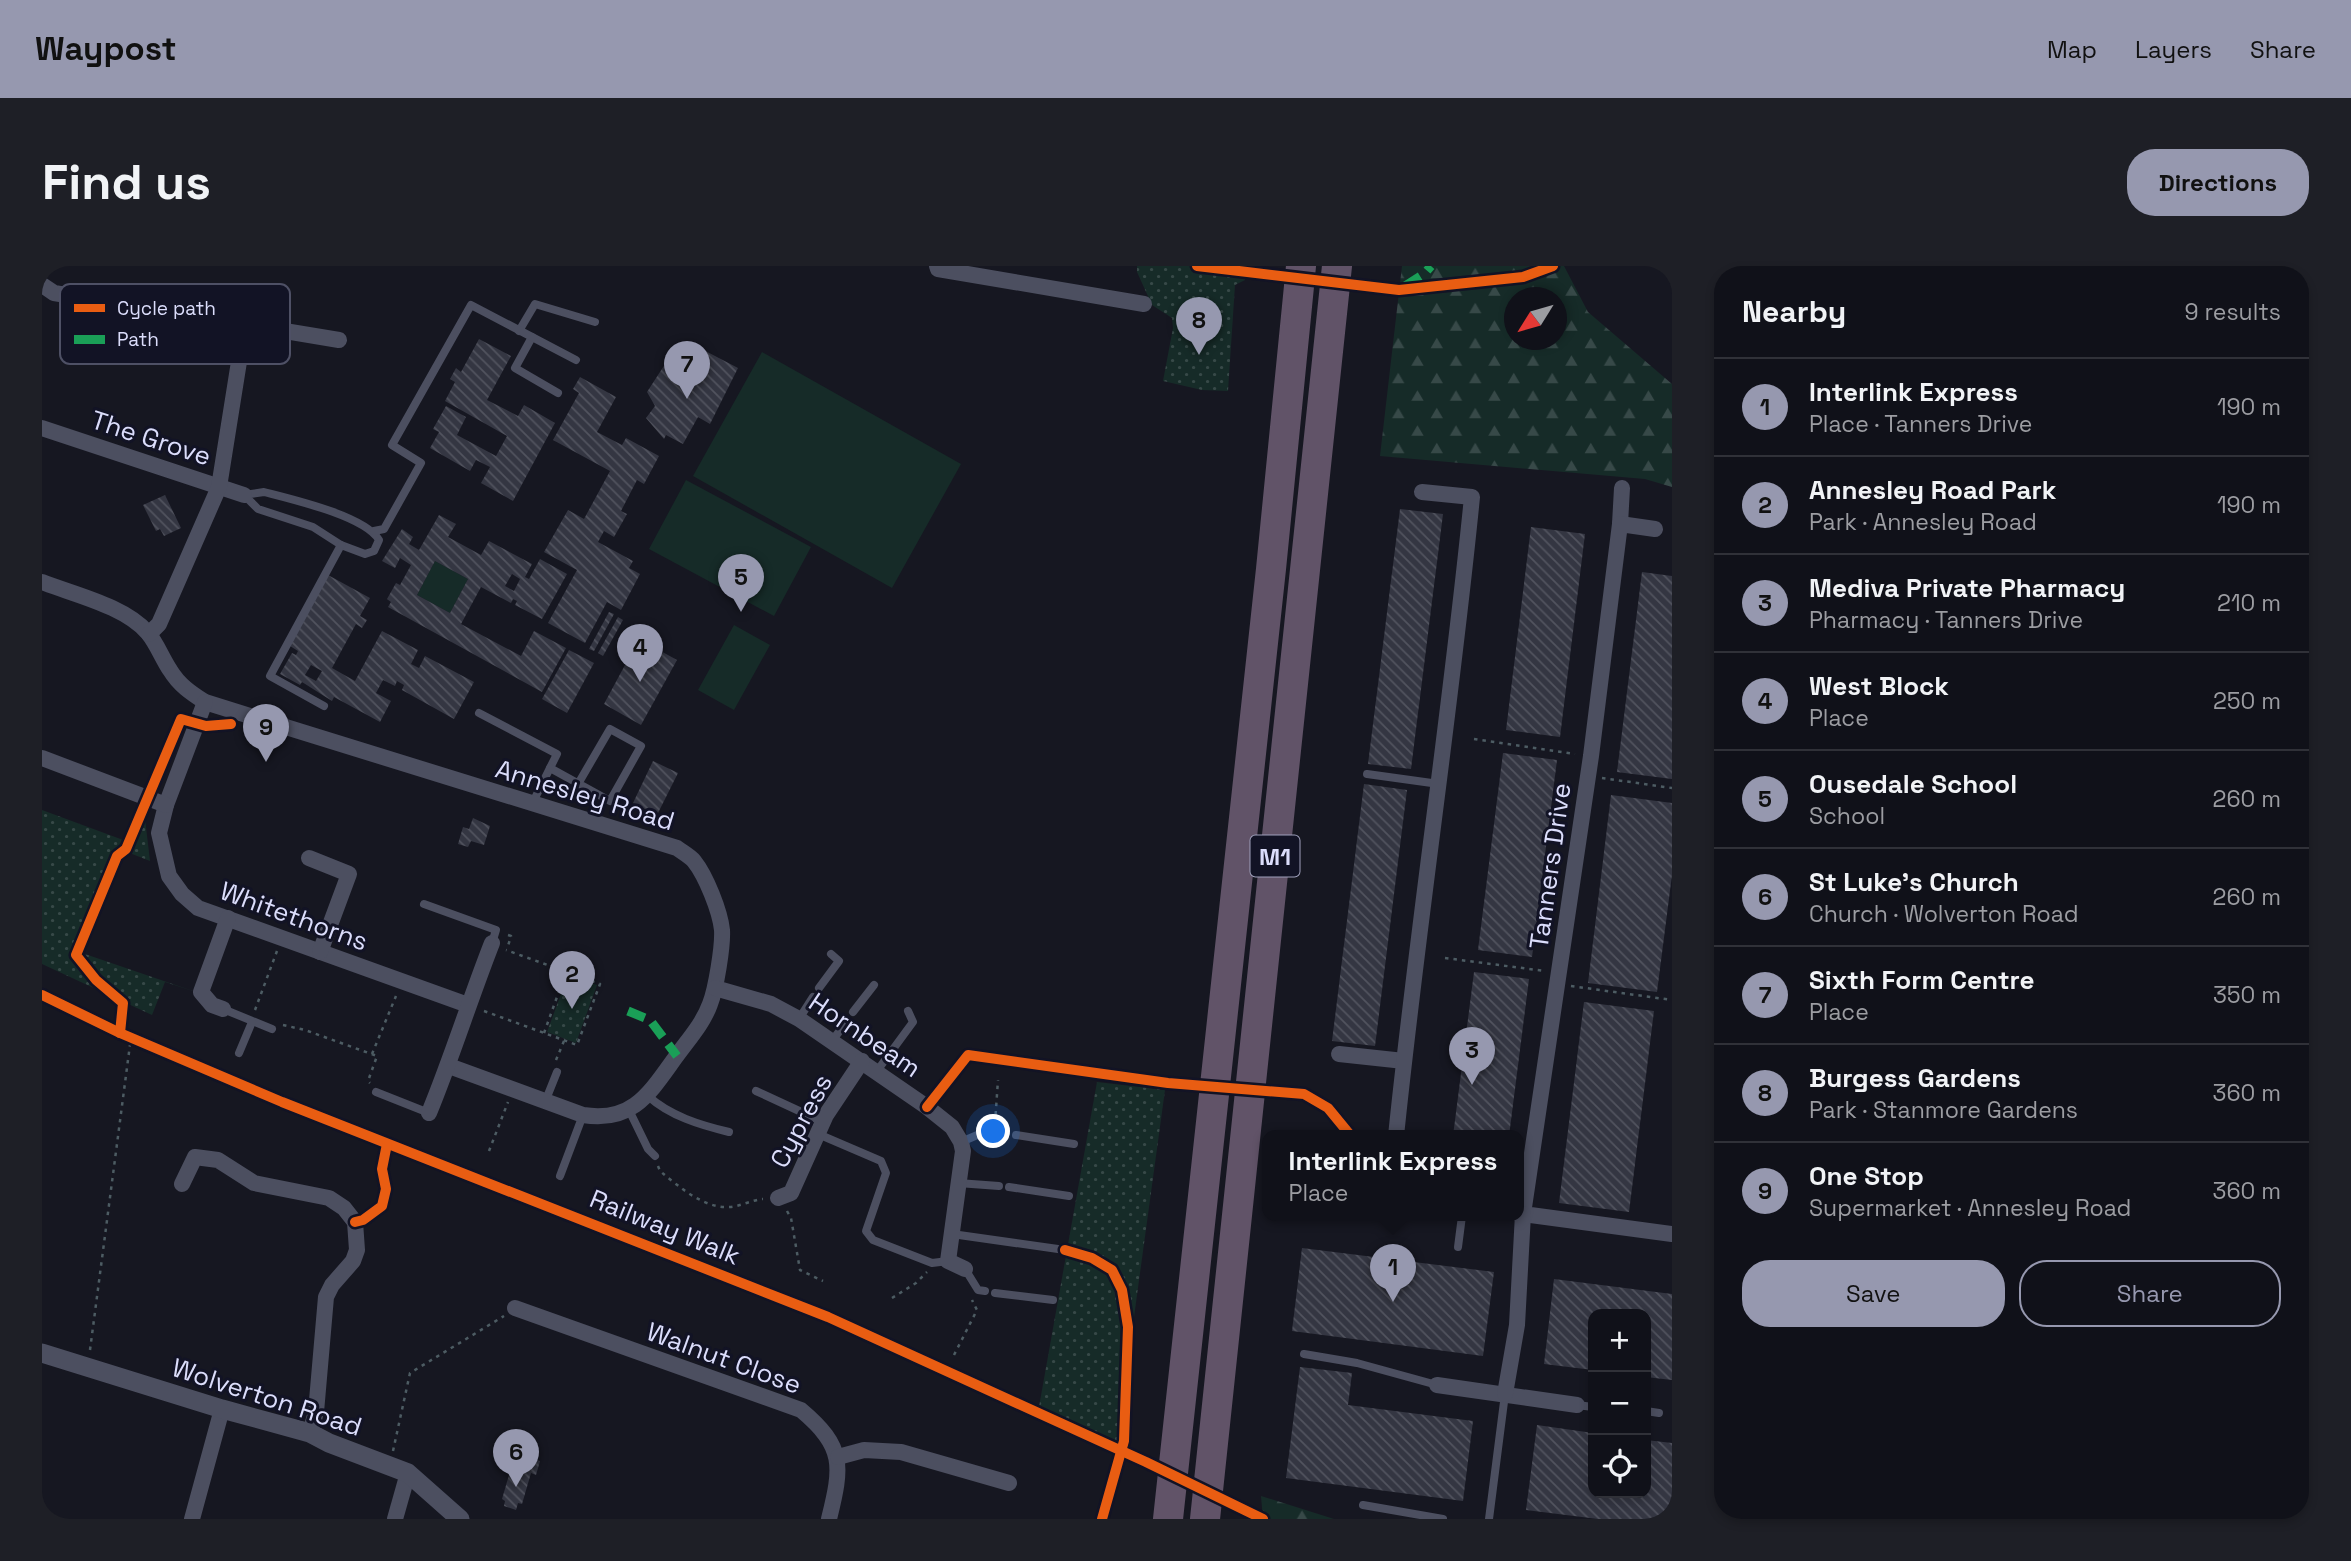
<!DOCTYPE html>
<html lang="en">
<head>
<meta charset="utf-8">
<style>
  :root { --surface:#101119; --page:#1e1f26; --text:#f1f3f6; --muted:#9c9da2; --line:#303138; --accent:#9698af }
  body { margin:0; font-family:"Space Grotesk",sans-serif; background:var(--page); color:var(--text) }
  .controls { position:absolute; right:21px; bottom:21px; display:grid; overflow:hidden; border-radius:14px; box-shadow:0 4px 10px #0003 }
  .controls button { width:63px; height:63px; display:grid; place-items:center; padding:0; border:0; border-bottom:2px solid var(--line); background:var(--surface); color:var(--text); font:35px sans-serif }
  .compass { position:absolute; left:1462px; top:21px; width:63px; height:63px; border-radius:50%; background:var(--surface); box-shadow:0 4px 10px #0003; rotate:233deg }
  .you { position:absolute; left:952px; top:866px; width:24px; height:24px; margin:-18px; border:5px solid #fff; border-radius:50%; background:#1a73e8; box-shadow:0 0 0 10px #1a73e833 }
  .badge { display:grid; place-items:center; width:46px; height:46px; border-radius:50%; background:var(--accent); color:#111; font-size:23px; font-weight:700 }
  .pin { position:absolute; translate:-50% -58px; filter:drop-shadow(0 2px 4px #0008) }
  .pin::after { content:''; position:absolute; top:37px; width:24px; height:21px; background:inherit; clip-path:polygon(0 0,100% 0,50% 100%) }
  .popup { position:absolute; left:1220px; top:864px; width:262px; height:91px; box-sizing:border-box; display:grid; place-content:center; border-radius:14px; background:var(--surface); filter:drop-shadow(0 2px 5px #0005); font-size:23px; white-space:nowrap; color:var(--muted) }
  .popup b { font-size:26px; color:var(--text) }
  .popup::after { content:''; position:absolute; left:50%; top:100%; margin-left:-14px; border:14px solid transparent; border-top-color:var(--surface) }
  .list { margin:0; padding:0; list-style:none }
  h2 { display:flex; justify-content:space-between; align-items:center; height:91px; margin:0; padding:0 28px; font-size:30px }
  h2 small { font-size:23px; font-weight:400; color:var(--muted) }
  .list li { display:grid; grid-template-columns:46px 1fr auto; gap:21px; align-items:center; box-sizing:border-box; height:98px; padding:0 28px; border-top:2px solid var(--line) }
  .list b { display:block; font-size:26px; white-space:nowrap }
  .list p { margin:0; font-size:23px; white-space:nowrap; color:var(--muted) }
  .list em { font-size:23px; font-style:normal; color:var(--muted) }
  .actions { display:flex; gap:14px; padding:21px 28px }
  .actions a { flex:1; padding:16px 0; border:2px solid var(--accent); border-radius:28px; text-align:center; font-size:24px; color:var(--accent) }
  .actions .main { background:var(--accent); color:#111 }
  .icon { flex:none; width:38px; height:38px; fill:none; stroke:currentColor; stroke-width:2; stroke-linecap:round; stroke-linejoin:round }
  .map { position:relative; flex:none; width:1630px; height:1253px; overflow:hidden; border-radius:28px }
  header { display:flex; align-items:center; gap:42px; box-sizing:border-box; height:98px; padding:0 35px; background:var(--accent); color:#111 }
  header strong { font-size:33px }
  nav { display:flex; gap:38px; margin-inline-start:auto; font-size:24px }
  .intro { display:flex; align-items:center; justify-content:space-between; box-sizing:border-box; height:168px; padding:0 42px }
  h1 { margin:0; font-size:49px }
  .button { padding:18px 32px; border-radius:28px; background:var(--accent); color:#111; font-size:24px; font-weight:700 }
  main { display:flex; gap:42px; padding:0 42px }
  aside { flex:1; background:var(--surface); border-radius:28px; box-shadow:0 4px 10px #0003 }
  .map>svg:first-child { display:block }
  .grass { fill:url(#grass-dots) }
  .forest { fill:url(#forest-firs); fill-rule:evenodd }
  .garden { fill:#162b28 }
  .building { fill:url(#building-back-hatch); fill-rule:evenodd }
  .lines { fill:none; stroke-linecap:round; stroke-linejoin:round }
  .path { stroke:#4d5c63; stroke-width:2.5; stroke-dasharray:3.5 5; stroke-linecap:butt }
  .service { stroke:#4c4f60; stroke-width:8 }
  .minor { stroke:#4c4f60; stroke-width:16 }
  .tertiary { stroke:#4c4f60; stroke-width:19 }
  .motorway { stroke:#615368; stroke-width:30 }
  .quiet { stroke:#1a9f57; stroke-width:9; stroke-dasharray:18 9; stroke-linecap:butt }
  .cycleway-casing { stroke:#121325; stroke-width:15 }
  .cycleway { stroke:#e95d12; stroke-width:10 }
  .labels { text-anchor:middle; dominant-baseline:central; stroke-width:6; stroke-linejoin:round; paint-order:stroke }
  .shield { fill:#121325; stroke:#9fa0bb; stroke-width:2 }
  .shield-label { font-size:24px; font-weight:bold; fill:#dbddfb }
  .street-label { font-size:26px; fill:#dbddfb; stroke:#121325 }
  .key { fill:#121325; stroke:#4e5065; stroke-width:2 }
  .key-label { font-size:19px; fill:#dbddfb }
</style>
</head>
<body>
<header>
<strong>Waypost</strong>
<nav><a>Map</a><a>Layers</a><a>Share</a></nav>
</header>
<div class="intro"><h1>Find us</h1><a class="button">Directions</a></div>
<main>
<div class="map">
<svg width="1630" height="1253" viewBox="0 0 1630 1253">
  <defs>
    <pattern id="grass-dots" width="8" height="8" patternUnits="userSpaceOnUse" patternTransform="scale(1.75)"><rect width="8" height="8" fill="#162b28"/><path d="M2 2h.1M6 6h.1" fill="none" stroke="#374948" stroke-width="1.8" stroke-linecap="round"/></pattern>
    <pattern id="forest-firs" width="22" height="20" patternUnits="userSpaceOnUse" patternTransform="scale(1.75)"><rect width="22" height="20" fill="#162b28"/><path d="M5 1l3.5 6h-7zM16 11l3.5 6h-7z" fill="#374948"/></pattern>
    <pattern id="building-back-hatch" width="6" height="6" patternUnits="userSpaceOnUse" patternTransform="scale(1.75)"><rect width="6" height="6" fill="#343642"/><path d="M-1 5l2 2M0 0l6 6M5-1l2 2" fill="none" stroke="#51535e"/></pattern>
  </defs>
  <rect width="100%" height="100%" fill="#161721"/>
  <g class="grass">
    <polygon points="1095,0 1203,0 1203,14 1193,19 1186,125 1160,124 1121,115 1131,62 1130,52 1110,39 1095,6"/>
    <polygon points="0,544 92,578 103,553 108,595 80,584 40,687 154,726 123,716 110,749 0,698"/>
    <polygon points="526,709 555,719 534,777 505,766"/>
    <polygon points="1055,816 1123,824 1073,1190 995,1152"/>
  </g>
  <g class="forest">
    <path d="M1360,0H1522L1546,46L1630,118V221L1603,213L1338,190ZM1472,32H1514V74H1472Z"/>
    <polygon points="1219,1230 1292,1253 1221,1253"/>
  </g>
  <g class="garden">
    <polygon points="720,86 919,198 850,322 651,210"/>
    <polygon points="644,214 769,281 732,350 607,283"/>
    <polygon points="393,295 426,313 408,347 375,329"/>
    <polygon points="692,359 728,379 692,444 656,424"/>
  </g>
  <g class="building">
    <polygon points="437,73 469,90 445,134 476,150 482,139 513,157 471,235 439,217 448,201 434,194 428,205 388,182 397,166 391,163 404,140 424,151 415,169 454,190 465,170 403,135 413,116 408,113 414,102 419,106"/>
    <polygon points="652,79 696,102 668,158 656,151 641,178 624,169 622,173 604,152 613,140 605,126 627,92 641,94"/>
    <polygon points="538,111 574,131 555,166 580,179 584,172 617,190 602,218 595,214 579,245 585,248 572,271 562,265 556,276 591,295 587,302 598,308 579,344 565,336 543,377 506,357 535,304 502,286 526,244 542,253 568,205 511,174 537,127 531,123"/>
    <polygon points="123,229 139,262 122,270 118,263 114,265 101,239"/>
    <polygon points="1358,243 1401,248 1369,503 1326,498"/>
    <path d="M397,249L414,258L406,271L439,289L447,275L490,298L483,311L487,313L498,293L525,308L500,353L473,339L475,335L471,333L469,337L439,321L419,358L479,390L492,365L524,382L500,426L346,341L349,336L345,333L354,317L358,319L369,299L358,292L353,302L340,295L360,263L371,271L367,278L377,284ZM393,295L426,313L408,347L375,329ZM470,308L478,313L472,325L463,320Z"/>
    <polygon points="1489,261 1543,268 1518,471 1464,464"/>
    <polygon points="1600,306 1630,310 1630,513 1575,506"/>
    <path d="M286,309L328,332L318,350L325,354L320,362L314,358L290,402L313,415L340,365L376,384L369,398L377,402L383,390L432,416L412,453L360,424L362,419L355,415L353,420L341,414L334,427L349,435L338,456L292,431L290,435L260,416L258,419L238,408L250,387L254,389L256,385L248,380ZM269,399L280,405L274,415L263,409Z"/>
    <polygon points="567,346 572,348 552,385 547,383"/>
    <polygon points="576,351 581,354 561,390 556,387"/>
    <polygon points="597,373 635,394 599,459 562,438"/>
    <polygon points="527,384 552,397 525,447 500,433"/>
    <polygon points="1461,487 1515,494 1490,691 1436,684"/>
    <polygon points="611,495 636,507 615,549 591,537"/>
    <polygon points="1322,518 1365,524 1333,780 1290,775"/>
    <polygon points="1569,529 1630,537 1630,609 1615,726 1546,717"/>
    <polygon points="431,552 448,560 442,579 429,575 426,581 416,578 421,561 427,563"/>
    <polygon points="1432,706 1487,713 1467,870 1411,870"/>
    <polygon points="1542,736 1612,745 1587,946 1517,937"/>
    <polygon points="1260,982 1452,1006 1441,1090 1250,1065"/>
    <polygon points="1512,1013 1630,1028 1630,1114 1604,1111 1604,1048 1551,1048 1551,1104 1502,1098"/>
    <polygon points="1258,1101 1310,1107 1306,1139 1431,1155 1421,1235 1244,1212"/>
    <polygon points="1495,1159 1551,1167 1551,1227 1604,1227 1604,1174 1630,1177 1630,1253 1556,1253 1484,1244"/>
    <polygon points="470,1186 498,1195 494,1209 489,1207 480,1238 476,1237 474,1244 462,1240 463,1235 460,1233 469,1202 465,1201"/>
  </g>
  <g class="lines">
    <g class="path">
      <polyline points="1432,473 1533,488"/>
      <polyline points="1560,512 1630,522"/>
      <polyline points="466,669 469,670 466,680"/>
      <polyline points="1403,692 1503,705"/>
      <polyline points="1529,720 1630,734"/>
      <polyline points="213,744 235,685"/>
      <polyline points="442,745 535,779 558,718 464,684"/>
      <polyline points="241,759 263,764 335,790 326,815 328,817"/>
      <polyline points="502,767 524,706"/>
      <polyline points="330,788 354,730"/>
      <polyline points="514,794 522,775"/>
      <polyline points="953,857 956,814"/>
      <polyline points="447,885 466,836"/>
      <path d="M616,900L618,905C636,920 662,943 688,941C699,940 710,934 721,933"/>
      <polyline points="745,945 749,952 758,1004 781,1015"/>
      <polyline points="850,1032 874,1017 885,1006"/>
      <polyline points="48,1084 89,771"/>
      <polyline points="912,1089 935,1044 930,1034"/>
      <polyline points="351,1185 368,1107 462,1050"/>
    </g>
    <g class="service">
      <polyline points="477,65 493,38 553,56"/>
      <polyline points="490,71 473,102 516,127"/>
      <path d="M222,226C249,233 323,250 337,274L332,285L323,288L299,279L271,261L216,243L202,229Z"/>
      <polyline points="332,265 342,263 379,197 350,179 429,39 534,94"/>
      <polyline points="282,440 228,410 299,279"/>
      <polyline points="437,447 515,488 490,538"/>
      <path d="M508,502C528,513 548,524 568,535L599,480L568,463L536,518"/>
      <polyline points="1325,508 1397,518"/>
      <polyline points="382,638 454,664 450,677"/>
      <polyline points="777,722 797,695 789,688"/>
      <polyline points="181,743 230,763"/>
      <polyline points="811,746 832,719"/>
      <polyline points="757,753 771,731"/>
      <polyline points="790,775 805,755"/>
      <polyline points="197,787 210,756"/>
      <polyline points="835,805 871,756 866,745"/>
      <polyline points="714,825 781,856"/>
      <polyline points="334,826 387,847"/>
      <path d="M606,830C628,850 658,859 687,866"/>
      <polyline points="503,836 515,806"/>
      <polyline points="587,844 606,883 613,890"/>
      <polyline points="776,868 839,895 844,907 824,965 831,974 890,997 906,995"/>
      <polyline points="974,869 1032,878"/>
      <polyline points="919,876 940,867 964,867"/>
      <polyline points="518,910 541,849"/>
      <polyline points="916,917 957,920"/>
      <polyline points="967,921 1027,930"/>
      <polyline points="910,968 1023,984"/>
      <polyline points="1416,981 1420,950"/>
      <polyline points="923,1003 936,1024 943,1025"/>
      <polyline points="953,1027 1011,1034"/>
      <polyline points="1262,1088 1315,1097 1395,1119"/>
      <polyline points="1535,1139 1551,1141"/>
      <polyline points="1604,1145 1617,1147"/>
      <polyline points="1321,1239 1401,1253"/>
      <polyline points="1447,1253 1463,1128"/>
    </g>
    <g class="minor">
      <polyline points="895,0 896,3 1102,38"/>
      <polyline points="0,19 12,27 297,74"/>
      <polyline points="0,162 202,229"/>
      <polyline points="1578,258 1580,222"/>
      <polyline points="1613,263 1578,258 1549,490 1481,948 1630,968"/>
      <path d="M0,316C33,329 83,340 106,367C115,378 120,392 128,404C137,419 149,427 163,436L635,582C640,586 648,590 652,595C664,610 678,645 680,664C681,680 674,723 668,738C661,758 645,775 633,792C607,828 590,857 541,849L407,800"/>
      <polyline points="107,368 117,358 177,221 203,58"/>
      <polyline points="163,436 124,539 117,567 127,610 140,628 156,642 426,739"/>
      <polyline points="0,492 124,539"/>
      <polyline points="267,592 307,608 278,686"/>
      <polyline points="673,722 729,738 757,753 885,841 910,861 919,876 921,885 906,995 923,1003"/>
      <polyline points="181,743 170,739 159,726 186,652"/>
      <polyline points="1297,788 1362,795"/>
      <path d="M387,847C410,791 428,733 450,677"/>
      <path d="M1354,870C1376,656 1409,444 1430,231L1380,226"/>
      <polyline points="140,918 153,891 176,894 212,917 287,932 302,942 313,956 315,984 311,995 290,1019 284,1031 274,1146 268,1167"/>
      <polyline points="736,932 749,927 784,849 820,795"/>
      <path d="M473,1042L759,1144C803,1181 800,1200 787,1253"/>
      <polyline points="1395,1119 1535,1139"/>
      <polyline points="1463,1128 1475,1059 1481,948 1477,948"/>
      <polyline points="796,1191 822,1184 859,1186 967,1217"/>
      <polyline points="150,1253 180,1143"/>
      <polyline points="353,1253 366,1207"/>
    </g>
    <polyline class="tertiary" points="0,1087 180,1143 268,1167 287,1177 366,1207 418,1253"/>
    <g class="motorway">
      <polyline points="1126,1253 1229,303 1259,0"/>
      <polyline points="1163,1253 1295,0"/>
    </g>
    <g class="quiet">
      <polyline points="1363,20 1382,8 1389,0"/>
      <polyline points="586,745 608,754 635,790"/>
    </g>
    <g class="cycleway-casing">
      <g id="cycleway">
        <polyline points="1155,0 1357,24 1481,11 1511,0"/>
        <polyline points="0,729 78,767 240,836 786,1051 1104,1196 1221,1253"/>
        <polyline points="78,767 81,737 54,714 34,689 75,590 84,583 139,453 164,460 189,458"/>
        <polyline points="885,841 926,789 1126,817 1262,828 1286,842 1309,870"/>
        <polyline points="313,956 321,954 340,940 344,923 340,903 345,878"/>
        <polyline points="1023,984 1050,992 1070,1004 1080,1024 1086,1061 1082,1175 1060,1253"/>
      </g>
    </g>
    <use href="#cycleway" class="cycleway"/>
  </g>
  <g class="labels">
    <rect class="shield" x="1208.5" y="569.5" width="49" height="41" rx="5"/>
    <g class="shield-label">
      <text x="1233" y="590">M1</text>
    </g>
    <g class="street-label">
      <text transform="translate(109 172) rotate(18)">The Grove</text>
      <text transform="translate(543 529) rotate(17)">Annesley Road</text>
      <text transform="translate(1508 600) rotate(-82)">Tanners Drive</text>
      <text transform="translate(252 650) rotate(20)">Whitethorns</text>
      <text transform="translate(823 769) rotate(34)">Hornbeam</text>
      <text transform="translate(759 855) rotate(-62)">Cypress</text>
      <text transform="translate(623 961) rotate(22)">Railway Walk</text>
      <text transform="translate(682 1092) rotate(20)">Walnut Close</text>
      <text transform="translate(225 1131) rotate(18)">Wolverton Road</text>
    </g>
  </g>
  <rect x="18" y="18" width="230" height="80" rx="10" class="key"/>
  <rect x="32" y="38" width="31" height="8" fill="#e95d12"/>
  <rect x="32" y="69" width="31" height="9" fill="#1a9f57"/>
  <g class="key-label">
    <text x="75" y="49">Cycle path</text>
    <text x="75" y="80">Path</text>
  </g>
</svg>
<div class="controls">
<button>+</button>
<button>−</button>
<button><svg class="icon" aria-label="locate" viewBox="0 0 24 24"><circle cx="12" cy="12" r="6"/><path d="M12 2v4M12 18v4M2 12h4M18 12h4"/></svg></button>
</div>
<svg class="compass" viewBox="-18 -18 36 36"><path d="M0-13l5 13h-10z" fill="#e53935"/><path d="M0 13l5-13h-10z" fill="#9c9da2"/></svg>
<div class="you"></div>
<div class="pin badge" style="left:1351px;top:1036px">1</div>
<div class="popup"><b>Interlink Express</b>Place</div>
<div class="pin badge" style="left:530px;top:743px">2</div>
<div class="pin badge" style="left:1430px;top:819px">3</div>
<div class="pin badge" style="left:598px;top:416px">4</div>
<div class="pin badge" style="left:699px;top:346px">5</div>
<div class="pin badge" style="left:474px;top:1221px">6</div>
<div class="pin badge" style="left:645px;top:133px">7</div>
<div class="pin badge" style="left:1157px;top:89px">8</div>
<div class="pin badge" style="left:224px;top:496px">9</div>
</div>
<aside>
<h2>Nearby<small>9 results</small></h2>
<ul class="list">
<li><span class="badge">1</span><div><b>Interlink Express</b><p>Place · Tanners Drive</p></div><em>190 m</em></li>
<li><span class="badge">2</span><div><b>Annesley Road Park</b><p>Park · Annesley Road</p></div><em>190 m</em></li>
<li><span class="badge">3</span><div><b>Mediva Private Pharmacy</b><p>Pharmacy · Tanners Drive</p></div><em>210 m</em></li>
<li><span class="badge">4</span><div><b>West Block</b><p>Place</p></div><em>250 m</em></li>
<li><span class="badge">5</span><div><b>Ousedale School</b><p>School</p></div><em>260 m</em></li>
<li><span class="badge">6</span><div><b>St Luke's Church</b><p>Church · Wolverton Road</p></div><em>260 m</em></li>
<li><span class="badge">7</span><div><b>Sixth Form Centre</b><p>Place</p></div><em>350 m</em></li>
<li><span class="badge">8</span><div><b>Burgess Gardens</b><p>Park · Stanmore Gardens</p></div><em>360 m</em></li>
<li><span class="badge">9</span><div><b>One Stop</b><p>Supermarket · Annesley Road</p></div><em>360 m</em></li>
</ul>
<div class="actions"><a class="main">Save</a><a>Share</a></div>
</aside>
</main>
</body>
</html>
